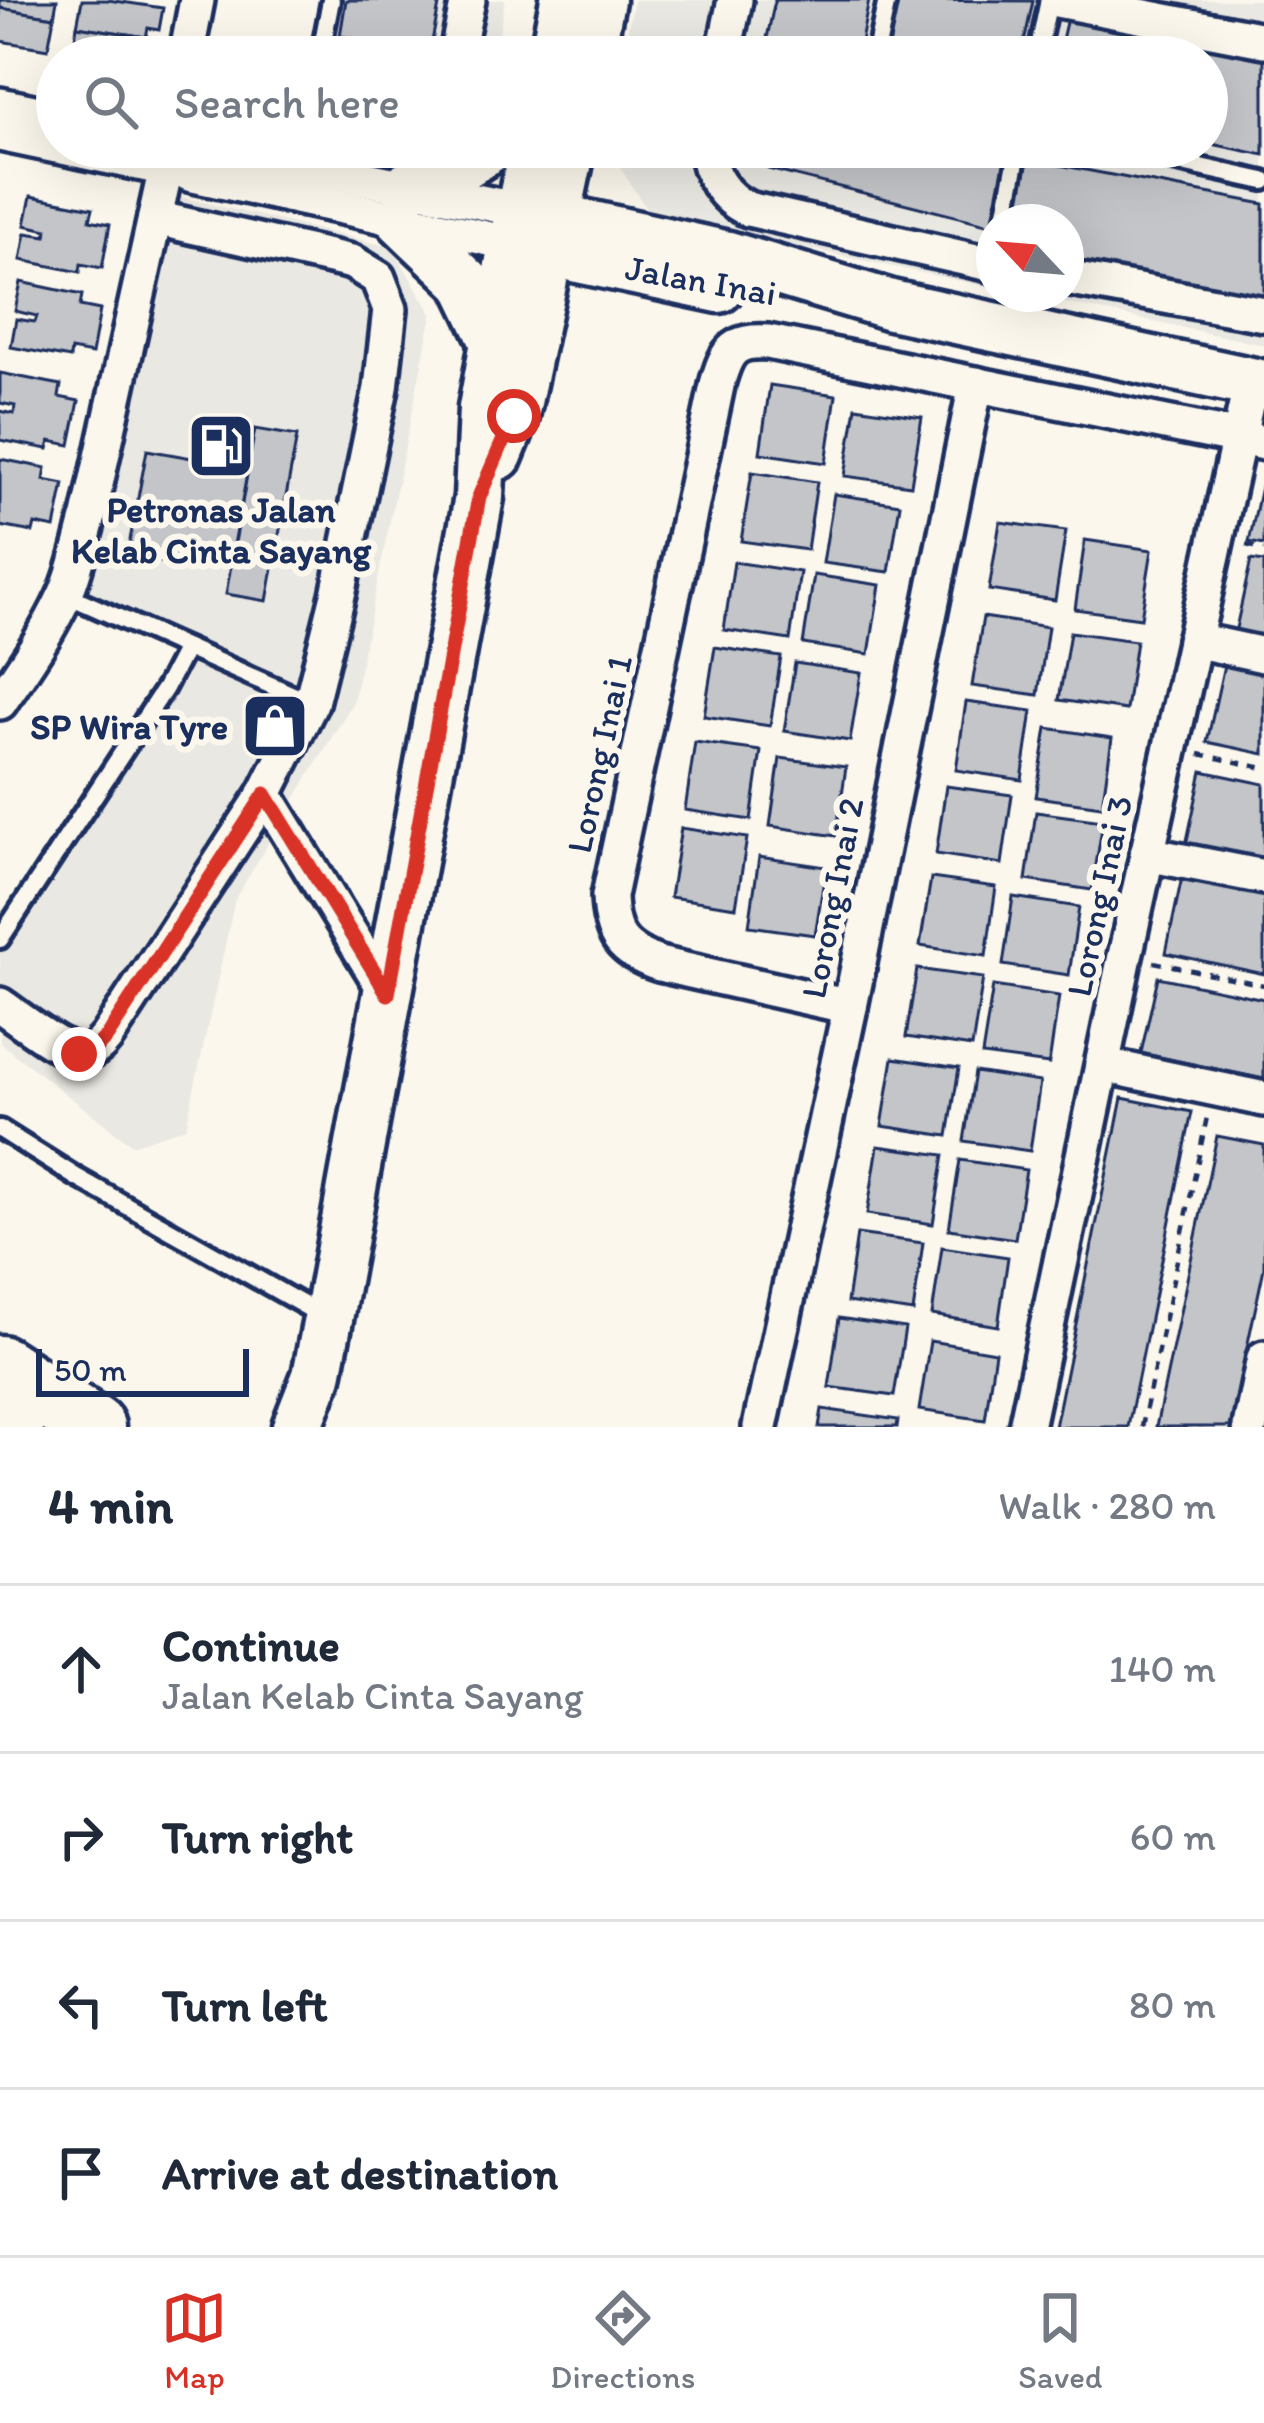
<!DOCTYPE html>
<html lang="en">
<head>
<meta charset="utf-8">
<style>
  :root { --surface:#fff; --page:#f2f2f3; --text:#1f2937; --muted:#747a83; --line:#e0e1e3; --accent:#d93025 }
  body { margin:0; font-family:Itim,sans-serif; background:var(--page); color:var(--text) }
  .compass { position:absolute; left:976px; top:204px; width:108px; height:108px; border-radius:50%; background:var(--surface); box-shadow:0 12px 48px #0002; rotate:296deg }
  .scale { position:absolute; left:36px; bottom:30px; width:213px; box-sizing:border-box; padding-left:12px; border:6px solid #1b2f5e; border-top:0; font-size:33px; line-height:42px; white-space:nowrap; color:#1b2f5e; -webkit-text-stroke:9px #fbf7ec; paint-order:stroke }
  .stop { position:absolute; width:36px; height:36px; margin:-27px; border:9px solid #d93025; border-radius:50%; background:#fff }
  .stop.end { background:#d93025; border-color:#fff; box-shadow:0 3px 12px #0008 }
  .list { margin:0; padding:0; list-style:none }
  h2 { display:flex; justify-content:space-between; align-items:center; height:156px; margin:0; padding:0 48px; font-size:51px }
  h2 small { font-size:39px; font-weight:400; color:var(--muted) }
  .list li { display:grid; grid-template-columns:78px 1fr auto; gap:36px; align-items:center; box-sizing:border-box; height:168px; padding:0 48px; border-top:3px solid var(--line) }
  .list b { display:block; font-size:45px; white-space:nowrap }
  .list p { margin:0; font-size:39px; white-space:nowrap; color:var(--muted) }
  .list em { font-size:39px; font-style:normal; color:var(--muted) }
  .icon { flex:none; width:66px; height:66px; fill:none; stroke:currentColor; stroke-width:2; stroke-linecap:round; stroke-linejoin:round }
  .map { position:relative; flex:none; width:1264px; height:1427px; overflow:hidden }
  .search { position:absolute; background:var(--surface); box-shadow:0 12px 48px #0002; left:36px; right:36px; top:36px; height:132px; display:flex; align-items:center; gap:30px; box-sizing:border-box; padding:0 42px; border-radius:66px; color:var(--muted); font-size:45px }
  .sheet { height:828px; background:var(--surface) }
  nav { display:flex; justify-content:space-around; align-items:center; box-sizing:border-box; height:168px; border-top:3px solid var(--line); background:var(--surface); font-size:33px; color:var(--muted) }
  nav a { display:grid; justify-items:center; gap:6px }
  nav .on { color:var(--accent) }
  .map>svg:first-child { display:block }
  .built { fill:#eae8e2 }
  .building { fill:#c3c5c9; stroke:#1b2f5e; stroke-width:3 }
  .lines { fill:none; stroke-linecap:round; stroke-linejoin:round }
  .lane-casing { stroke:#1b2f5e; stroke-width:26 }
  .street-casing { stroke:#1b2f5e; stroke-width:42 }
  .secondary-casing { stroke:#1b2f5e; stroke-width:57 }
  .highway-casing { stroke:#1b2f5e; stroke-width:69 }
  .path { stroke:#1b2f5e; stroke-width:4.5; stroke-dasharray:9 9; stroke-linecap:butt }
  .lane { stroke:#fbf7ec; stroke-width:16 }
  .street { stroke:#fbf7ec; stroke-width:33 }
  .secondary { stroke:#fbf7ec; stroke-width:48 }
  .highway { stroke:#fbf7ec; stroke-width:60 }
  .route { stroke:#d93025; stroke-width:15 }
  .labels { text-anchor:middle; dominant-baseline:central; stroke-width:12; stroke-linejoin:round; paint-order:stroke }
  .street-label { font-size:36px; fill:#1b2f5e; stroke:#fbf7ec }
  .poi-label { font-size:36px; font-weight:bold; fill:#1b2f5e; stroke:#fbf7ec }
</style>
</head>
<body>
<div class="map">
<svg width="1264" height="1427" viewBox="0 0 1264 1427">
  <rect width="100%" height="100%" fill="#fbf7ec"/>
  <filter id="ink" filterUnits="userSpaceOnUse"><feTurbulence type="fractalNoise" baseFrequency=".00833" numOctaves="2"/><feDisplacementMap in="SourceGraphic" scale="24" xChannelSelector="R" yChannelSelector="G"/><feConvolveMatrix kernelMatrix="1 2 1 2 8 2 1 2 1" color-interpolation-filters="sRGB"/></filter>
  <g filter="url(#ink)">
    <g class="built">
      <polygon points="326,0 505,0 495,57 315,57"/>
      <polygon points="634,0 1264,0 1264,345 1021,294 1066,294 1066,222 994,222 994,288 651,216 607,147 1207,147 1207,57 622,57"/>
      <polygon points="172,195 392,247 432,314 353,702 235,899 186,1127 132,1145 0,1043 0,946 188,657 73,602"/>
    </g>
    <g class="building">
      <polygon points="0,0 57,0 54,17 0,8"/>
      <polygon points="82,0 108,0 163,8 159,30 148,28 146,37 77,26"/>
      <polygon points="346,0 440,0 430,52 340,36"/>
      <polygon points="775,0 869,0 858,57 763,57"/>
      <polygon points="891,0 1033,1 1021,57 880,57"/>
      <polygon points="0,8 54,17 48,49 0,41"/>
      <polygon points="1067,18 1264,58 1264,155 1207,143 1207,57 1058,57"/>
      <polygon points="77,26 146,37 144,49 156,51 154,57 72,57"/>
      <polygon points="340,36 430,52 429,57 336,57"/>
      <polygon points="751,147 980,147 1009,154 994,226 768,169"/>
      <polygon points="1028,159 1264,204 1264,297 1066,258 1066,222 1015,222"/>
      <polygon points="31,196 93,208 90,220 110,224 102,268 81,264 80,272 21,260 26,233 46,236 47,230 25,225"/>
      <polygon points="21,282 82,295 80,306 100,310 92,354 71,350 70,358 11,347 16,319 35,322 37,316 15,311"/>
      <polygon points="0,373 61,385 59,397 79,401 70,445 50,441 48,449 0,440 0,411 14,414 15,406 0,403"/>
      <polygon points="770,385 836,395 826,463 760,453"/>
      <polygon points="856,407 922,417 911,485 845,476"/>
      <polygon points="255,429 297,436 267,601 226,594"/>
      <polygon points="147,450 248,468 232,556 186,548 183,566 127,556"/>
      <polygon points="0,459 46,468 44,480 64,484 55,528 35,524 33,532 0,526"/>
      <polygon points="752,472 817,482 807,550 741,541"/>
      <polygon points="1264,473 1264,545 1249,542"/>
      <polygon points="834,494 900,504 889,572 823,563"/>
      <polygon points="1000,522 1066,531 1055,600 989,590"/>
      <polygon points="1085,540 1152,550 1141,618 1075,609"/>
      <polygon points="1251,560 1264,562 1264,648 1233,642"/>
      <polygon points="734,562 800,572 790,640 724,630"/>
      <polygon points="814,575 880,585 869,654 803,644"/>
      <polygon points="983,617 1048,627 1038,695 972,686"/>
      <polygon points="1070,632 1136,641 1126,710 1059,700"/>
      <polygon points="715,647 781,657 770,726 704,716"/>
      <polygon points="795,663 861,673 850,741 784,731"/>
      <polygon points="1224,665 1264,674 1264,754 1207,742"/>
      <polygon points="966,702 1032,711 1022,780 956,770"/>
      <polygon points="1047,728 1112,738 1102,806 1036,797"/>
      <polygon points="695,742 761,751 751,820 685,810"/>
      <polygon points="780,758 846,767 836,836 770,826"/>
      <polygon points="1202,771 1264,784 1264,862 1186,845"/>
      <polygon points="946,786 1012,795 1002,864 936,854"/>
      <polygon points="1036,812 1103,821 1092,890 1026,880"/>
      <polygon points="681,828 747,838 736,907 670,897"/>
      <polygon points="759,857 826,867 815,935 749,926"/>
      <polygon points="1182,877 1264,894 1264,974 1166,953"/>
      <polygon points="931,878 996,887 986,956 920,946"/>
      <polygon points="1013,897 1079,907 1069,975 1003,965"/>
      <polygon points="917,969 983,978 972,1047 906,1037"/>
      <polygon points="1158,977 1264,999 1264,1079 1141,1053"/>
      <polygon points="993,986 1059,996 1049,1064 982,1055"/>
      <polygon points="893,1058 959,1068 948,1136 882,1126"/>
      <polygon points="975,1072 1040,1082 1030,1151 964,1141"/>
      <polygon points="1122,1098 1192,1112 1128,1427 1055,1427"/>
      <polygon points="1217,1136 1264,1145 1264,1268 1230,1427 1156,1427"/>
      <polygon points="878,1146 944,1155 933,1224 867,1214"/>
      <polygon points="960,1160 1026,1170 1015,1239 949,1229"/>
      <polygon points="857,1234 923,1243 913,1312 847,1302"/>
      <polygon points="942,1247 1008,1257 998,1326 932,1315"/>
      <polygon points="839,1318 905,1328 894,1396 829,1387"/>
      <polygon points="930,1341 995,1352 985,1420 919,1410"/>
      <polygon points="822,1409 898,1420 897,1427 819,1427"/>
    </g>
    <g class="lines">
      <g class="lane-casing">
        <g id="lane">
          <polyline points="320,57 331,0"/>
          <polyline points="875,57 887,0"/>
          <polyline points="1037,57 1049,0"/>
          <polyline points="1109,147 1264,181"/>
          <polyline points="1004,222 1019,147"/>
          <polyline points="65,594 311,703"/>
          <polyline points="0,939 165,688 186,648"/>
          <polyline points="0,1129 76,1177 321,1315"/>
        </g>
      </g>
      <g class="street-casing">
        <g id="street">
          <polyline points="1057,0 1264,40"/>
          <polyline points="186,57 197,0"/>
          <polyline points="456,57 468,0"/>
          <polyline points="723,57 735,0"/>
          <polyline points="0,105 57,117"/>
          <polyline points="0,134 57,146"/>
          <polyline points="63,147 153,166"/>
          <polyline points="209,147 520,210"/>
          <path d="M706,147C708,173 723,198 748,209L994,265"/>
          <polyline points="189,174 513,244"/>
          <polyline points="1066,278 1264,314"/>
          <polyline points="1194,640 1264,655"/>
          <path d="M0,702C23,668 47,634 64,597C76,572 81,543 89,516L164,177"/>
          <polyline points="265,794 388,995"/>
          <polyline points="1147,854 1264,877"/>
          <path d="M0,1005C18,1017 65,1056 85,1053C95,1051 102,1043 108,1035L265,794L311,703L338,595L381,388L390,309L378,278L352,262L155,218"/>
          <path d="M850,1007L659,964C622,951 610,936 609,896L718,381C727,350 734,340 768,342L1264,443"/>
          <polyline points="1103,1065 1264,1099"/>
          <polyline points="760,1427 850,1007 976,384"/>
          <polyline points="1026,1427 1125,956 1251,382"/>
          <polyline points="1250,1427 1264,1358"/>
        </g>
      </g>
      <g class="secondary-casing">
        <g id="secondary">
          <polyline points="554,57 565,0"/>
          <polyline points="589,57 600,0"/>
          <polyline points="406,187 451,173 491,147"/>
          <polyline points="520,210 728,256 891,305 1264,385"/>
          <polyline points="401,220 466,282 494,340"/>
          <polyline points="513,244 719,288"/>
          <polyline points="498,455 514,416 571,147"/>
          <polyline points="297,1427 317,1376 328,1319 479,497 483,408 513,244 534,147"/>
        </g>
      </g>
      <g class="highway-casing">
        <g id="highway">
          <polyline points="0,1366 94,1427"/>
          <polyline points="0,1418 13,1427"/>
        </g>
      </g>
      <g class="path">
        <polyline points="1246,545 1264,549"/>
        <polyline points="1199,754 1264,768"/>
        <polyline points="1154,962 1264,985"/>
        <polyline points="1142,1427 1207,1117"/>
      </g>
      <use href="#lane" class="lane"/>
      <use href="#street" class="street"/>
      <use href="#secondary" class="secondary"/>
      <use href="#highway" class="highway"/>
    </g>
  </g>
  <g class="lines" filter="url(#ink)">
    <polyline class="route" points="79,1054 92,1052 108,1035 265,794 388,994 479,497 514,416"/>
  </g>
  <defs>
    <g id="fuel-square" transform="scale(3.45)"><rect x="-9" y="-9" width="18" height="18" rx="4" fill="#1b2f5e" stroke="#fbf7ec"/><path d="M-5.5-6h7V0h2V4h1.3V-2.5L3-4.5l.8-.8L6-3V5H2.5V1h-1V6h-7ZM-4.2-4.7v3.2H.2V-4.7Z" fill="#fff"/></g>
    <g id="shop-square" transform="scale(3.45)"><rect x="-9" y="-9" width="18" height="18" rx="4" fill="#1b2f5e" stroke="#fbf7ec"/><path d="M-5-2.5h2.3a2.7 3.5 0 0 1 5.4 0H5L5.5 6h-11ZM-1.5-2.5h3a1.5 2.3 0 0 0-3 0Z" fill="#fff"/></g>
  </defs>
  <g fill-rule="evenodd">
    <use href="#fuel-square" x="221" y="446"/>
    <use href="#shop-square" x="275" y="726"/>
  </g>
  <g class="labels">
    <g class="street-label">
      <text transform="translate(701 280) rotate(10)">Jalan Inai</text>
      <text transform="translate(599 754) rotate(-78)">Lorong Inai 1</text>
      <text transform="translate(1099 896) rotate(-78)">Lorong Inai 3</text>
      <text transform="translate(832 898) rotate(-79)">Lorong Inai 2</text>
    </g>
    <g class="poi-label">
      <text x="221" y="509">Petronas Jalan<tspan x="221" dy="41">Kelab Cinta Sayang</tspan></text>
      <text x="228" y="726" text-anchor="end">SP Wira Tyre</text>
    </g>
  </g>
</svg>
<svg class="compass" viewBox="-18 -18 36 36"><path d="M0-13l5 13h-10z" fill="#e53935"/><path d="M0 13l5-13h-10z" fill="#747a83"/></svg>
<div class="scale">50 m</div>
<div class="stop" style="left:514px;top:416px"></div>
<div class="stop end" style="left:79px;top:1054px"></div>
<div class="search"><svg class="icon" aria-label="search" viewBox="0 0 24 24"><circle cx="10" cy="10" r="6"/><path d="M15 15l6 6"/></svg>Search here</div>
</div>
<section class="sheet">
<h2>4 min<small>Walk · 280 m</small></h2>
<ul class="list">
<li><svg class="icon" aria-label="ahead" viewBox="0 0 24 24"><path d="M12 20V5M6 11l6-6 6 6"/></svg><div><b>Continue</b><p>Jalan Kelab Cinta Sayang</p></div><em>140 m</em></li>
<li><svg class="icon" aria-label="right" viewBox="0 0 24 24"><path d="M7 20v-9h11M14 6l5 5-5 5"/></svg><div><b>Turn right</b></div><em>60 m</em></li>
<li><svg class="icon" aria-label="left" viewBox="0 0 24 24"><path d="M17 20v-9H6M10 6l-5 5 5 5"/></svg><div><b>Turn left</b></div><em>80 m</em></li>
<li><svg class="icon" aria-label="arrive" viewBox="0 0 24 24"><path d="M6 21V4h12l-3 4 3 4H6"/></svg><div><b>Arrive at destination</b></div></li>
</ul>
</section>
<nav>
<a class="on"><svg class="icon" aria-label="map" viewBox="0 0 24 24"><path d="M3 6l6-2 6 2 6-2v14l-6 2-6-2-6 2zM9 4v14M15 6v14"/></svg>Map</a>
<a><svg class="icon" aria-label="directions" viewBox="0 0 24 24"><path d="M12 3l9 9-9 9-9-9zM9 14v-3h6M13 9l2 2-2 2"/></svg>Directions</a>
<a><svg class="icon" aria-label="saved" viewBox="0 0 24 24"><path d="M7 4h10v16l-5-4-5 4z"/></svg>Saved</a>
</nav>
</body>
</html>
